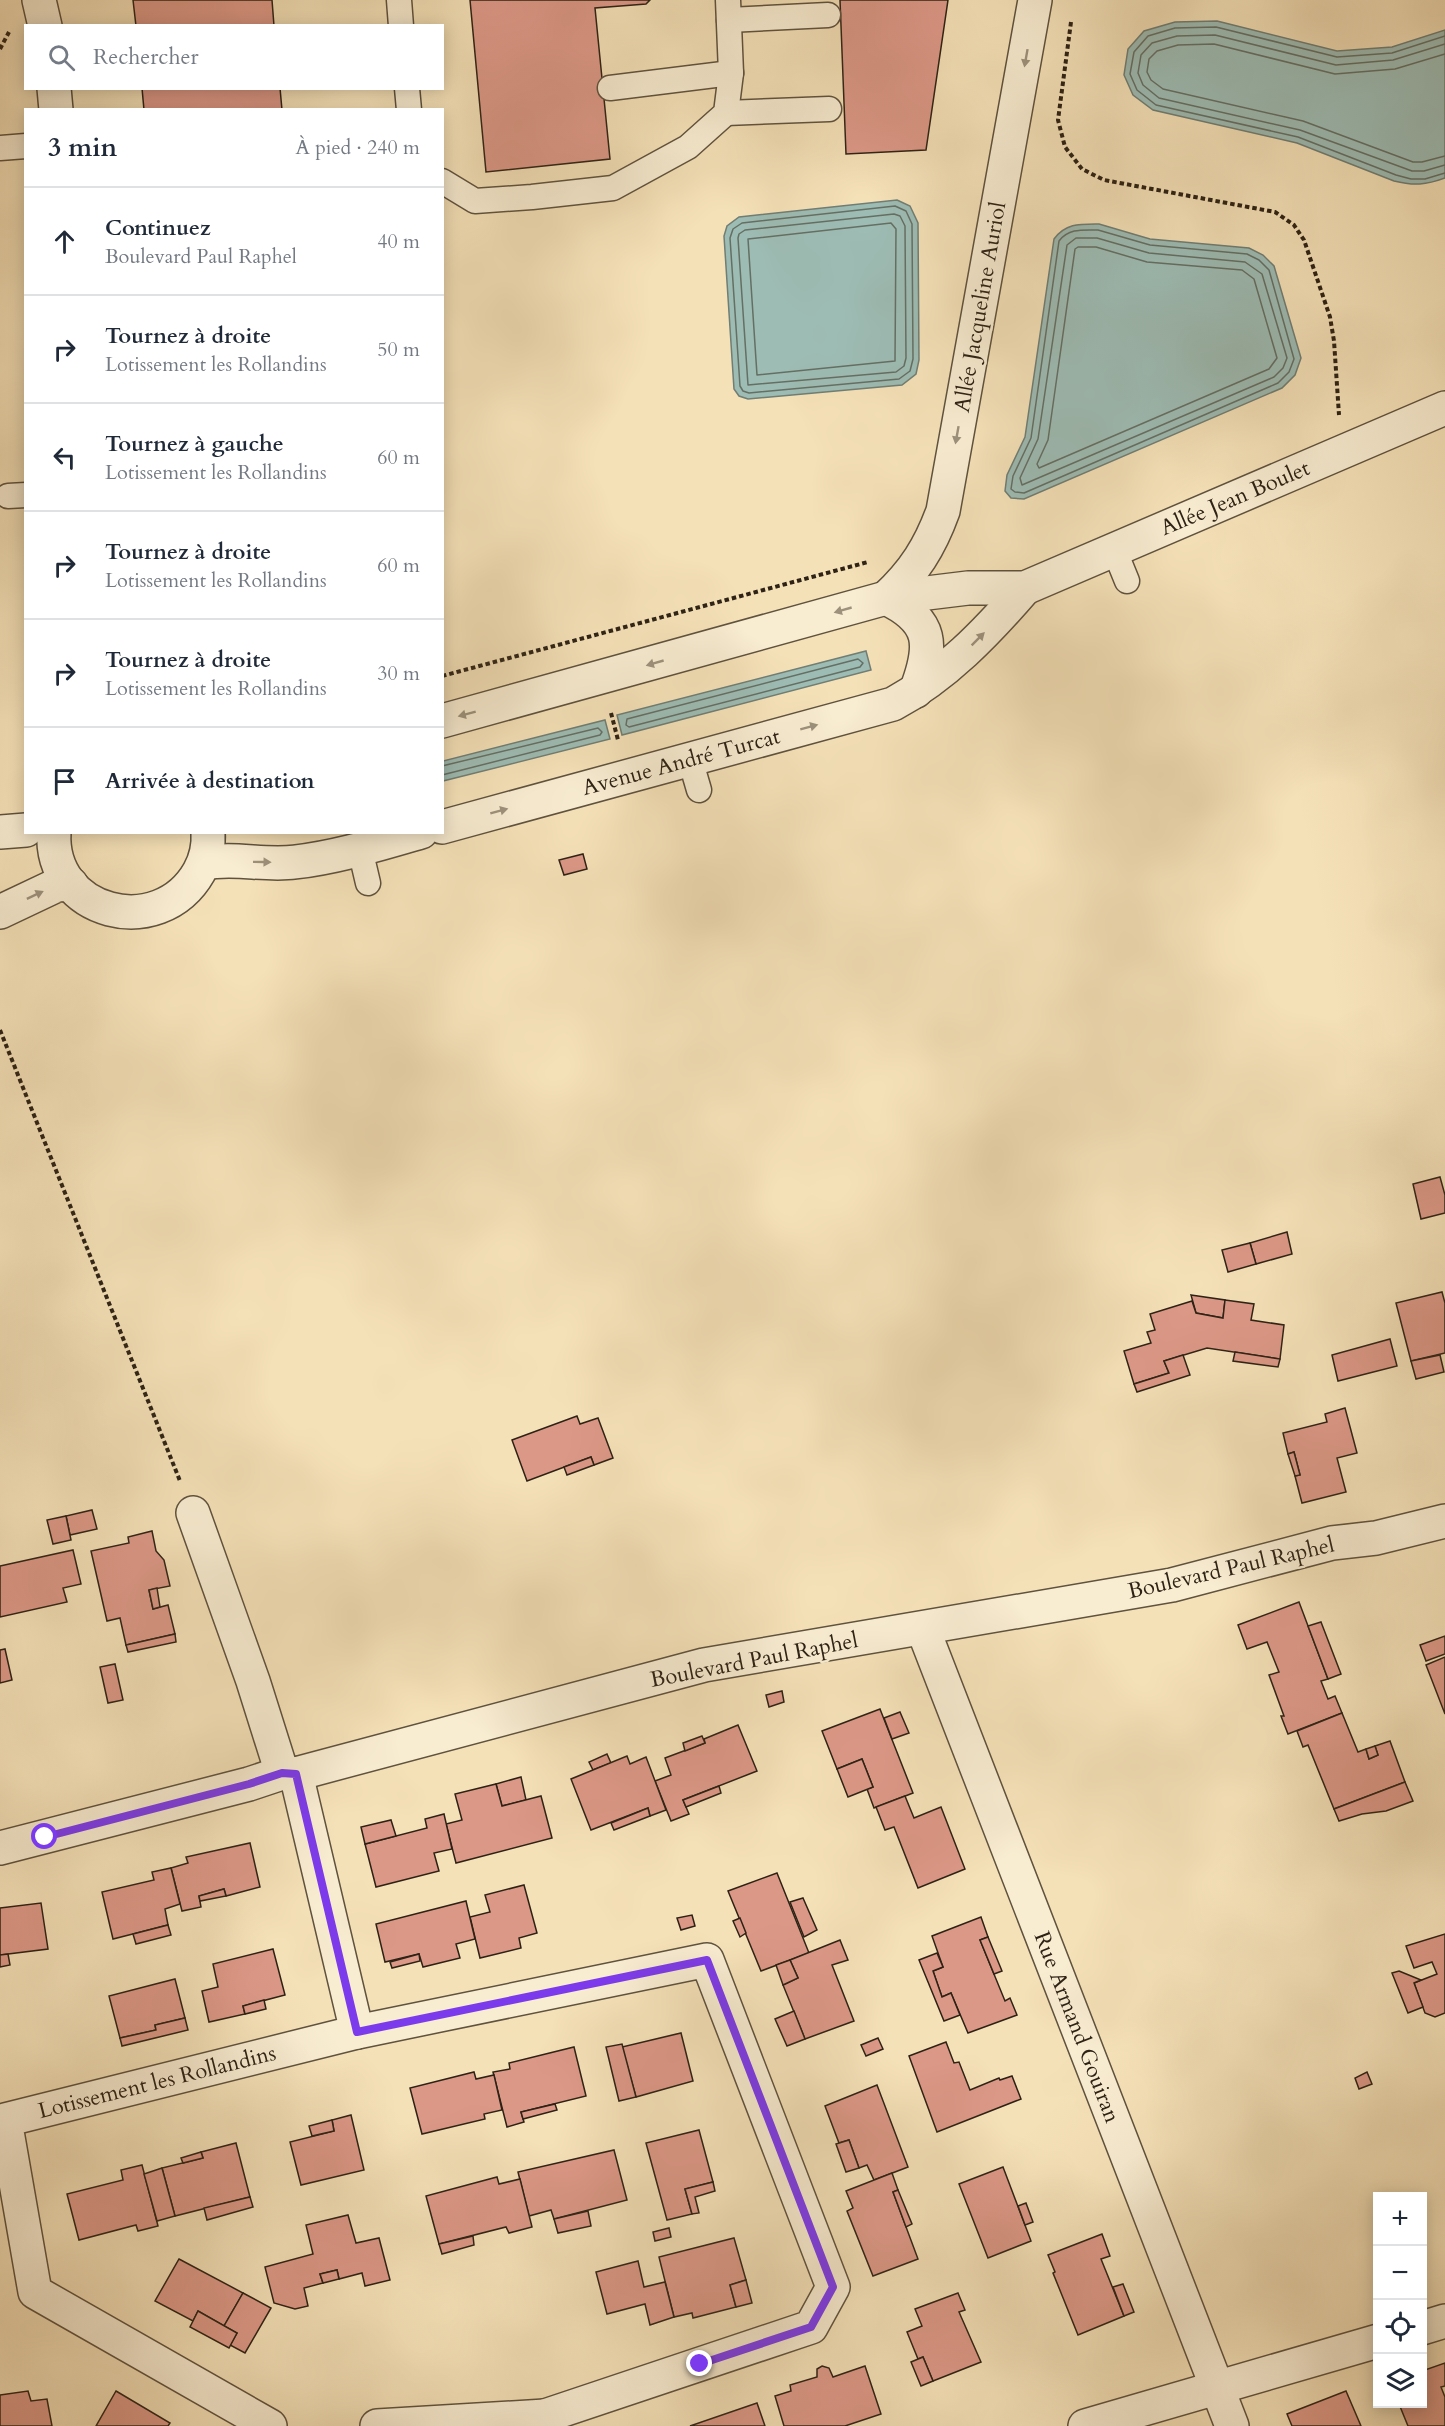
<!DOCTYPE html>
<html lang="fr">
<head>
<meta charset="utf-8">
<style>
  :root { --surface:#fff; --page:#f2f2f3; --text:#1f2937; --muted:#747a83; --line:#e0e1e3 }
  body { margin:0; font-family:Cardo,serif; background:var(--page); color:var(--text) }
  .controls { position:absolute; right:18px; bottom:18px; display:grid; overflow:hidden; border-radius:0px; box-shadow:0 3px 15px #0003 }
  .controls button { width:54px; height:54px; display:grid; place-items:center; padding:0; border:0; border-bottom:2px solid var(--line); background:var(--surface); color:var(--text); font:30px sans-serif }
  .stop { position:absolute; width:18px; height:18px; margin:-14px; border:4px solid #7c3aed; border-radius:50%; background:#fff }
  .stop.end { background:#7c3aed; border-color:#fff; box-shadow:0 2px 6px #0008 }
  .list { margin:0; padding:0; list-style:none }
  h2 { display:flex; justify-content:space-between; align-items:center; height:78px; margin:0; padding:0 24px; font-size:26px }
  h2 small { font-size:20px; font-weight:400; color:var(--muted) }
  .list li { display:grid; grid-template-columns:39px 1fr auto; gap:18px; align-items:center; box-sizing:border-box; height:108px; padding:0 24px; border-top:2px solid var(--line) }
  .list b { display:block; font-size:22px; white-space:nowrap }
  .list p { margin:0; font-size:20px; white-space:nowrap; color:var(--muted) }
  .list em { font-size:20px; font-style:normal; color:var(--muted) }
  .icon { flex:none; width:33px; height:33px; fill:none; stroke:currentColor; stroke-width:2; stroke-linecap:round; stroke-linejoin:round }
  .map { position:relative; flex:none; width:1445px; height:2426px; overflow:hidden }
  .search { position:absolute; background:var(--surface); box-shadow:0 3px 15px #0003; left:24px; top:24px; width:420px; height:66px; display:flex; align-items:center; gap:15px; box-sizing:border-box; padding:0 21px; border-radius:0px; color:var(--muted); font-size:22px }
  .panel { position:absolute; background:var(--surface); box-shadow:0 3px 15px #0003; left:24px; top:108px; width:420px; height:726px; border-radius:0px }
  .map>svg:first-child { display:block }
  .water { fill:#9dbcb4; stroke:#707e74; stroke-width:1.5 }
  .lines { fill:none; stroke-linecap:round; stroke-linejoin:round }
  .shore { stroke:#656f64; stroke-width:1.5 }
  .building { fill:#dc9887; stroke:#2d2215; stroke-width:1.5 }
  .service-casing { stroke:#5f523e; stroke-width:27 }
  .minor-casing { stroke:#5f523e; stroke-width:36 }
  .path { stroke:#2d2215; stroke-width:4; stroke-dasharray:4.5 3; stroke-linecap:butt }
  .service { stroke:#f8ecd1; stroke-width:24 }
  .minor { stroke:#f8ecd1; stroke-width:33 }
  .oneway { fill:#9d917c }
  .route { stroke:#7c3aed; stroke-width:8 }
  .labels { text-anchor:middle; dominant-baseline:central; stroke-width:5; stroke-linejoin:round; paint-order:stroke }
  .street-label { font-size:22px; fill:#2d2215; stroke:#f8ecd1 }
</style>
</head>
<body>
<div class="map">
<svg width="1445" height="2426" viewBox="0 0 1445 2426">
  <rect width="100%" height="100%" fill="#f5e1b8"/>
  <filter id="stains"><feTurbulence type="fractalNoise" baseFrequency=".00333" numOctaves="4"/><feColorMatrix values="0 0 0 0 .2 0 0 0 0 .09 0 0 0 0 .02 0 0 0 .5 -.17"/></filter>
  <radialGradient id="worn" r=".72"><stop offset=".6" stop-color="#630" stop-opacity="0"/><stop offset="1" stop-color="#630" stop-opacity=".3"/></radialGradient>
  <g class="water">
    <path d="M1217,21L1337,51L1392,47L1445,30V178C1426,185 1414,186 1394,181L1297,143L1153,110L1133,95L1124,75L1128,49L1144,31L1175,22Z"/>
    <polygon points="897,200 910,206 918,223 919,360 916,374 902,385 748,399 739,396 734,389 724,236 727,226 739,217"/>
    <path d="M1099,224L1150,239L1249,248L1263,255L1274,266L1301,358L1295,375L1282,388L1024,499L1011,498L1005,491L1007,475L1025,437L1054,239C1066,223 1080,224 1099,224Z"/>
    <polygon points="866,651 871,670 622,735 617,715"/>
    <polygon points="605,720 610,739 443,781 443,761"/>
  </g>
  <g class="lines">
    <g class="shore">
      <polyline points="1445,36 1392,53 1337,57 1216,27 1175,28 1148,36 1134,52 1130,74 1137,90 1156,105 1298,137 1396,175 1411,179 1425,179 1445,173"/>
      <polyline points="1445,44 1393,60 1336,65 1215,35 1177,36 1152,43 1141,55 1138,73 1143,85 1159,98 1300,130 1412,171 1424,171 1445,165"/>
      <polyline points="1445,54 1395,69 1335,74 1214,44 1178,45 1157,51 1149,59 1147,72 1151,80 1163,89 1303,121 1413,162 1422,162 1445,156"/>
      <polygon points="895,206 906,211 912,224 913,359 910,371 899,379 749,393 743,391 740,386 730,238 733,229 742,223"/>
      <polygon points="894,214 900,216 905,226 906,358 904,366 896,372 748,385 738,238 739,234 745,230"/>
      <polygon points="891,223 896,229 895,361 757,375 748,239"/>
      <path d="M1098,230L1150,245L1247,254L1259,260L1269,270L1294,359L1289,372L1278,383L1024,493L1015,492L1011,489L1013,476L1031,438L1059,241C1069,228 1083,230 1098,230Z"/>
      <polygon points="1076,238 1097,238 1149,253 1245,262 1262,274 1287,358 1283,368 1274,377 1022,485 1020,478 1038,439 1067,245"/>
      <polygon points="1096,247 1147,262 1242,270 1254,279 1277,358 1269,369 1039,468 1037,464 1048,440 1075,249 1078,247"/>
      <polygon points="858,659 863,663 860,667 629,727 626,725 627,719"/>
      <polyline points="442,766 598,728 602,732 600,735 442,775"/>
    </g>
  </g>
  <g class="building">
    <polygon points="133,0 272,0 274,26 136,26"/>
    <polygon points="470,0 650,0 646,4 595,8 610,159 486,172"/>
    <polygon points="840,0 948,0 926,150 846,154"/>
    <polygon points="142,88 280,88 282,110 144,110"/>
    <polygon points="583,854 587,869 564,875 559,860"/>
    <polygon points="1440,1177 1445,1195 1445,1213 1421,1219 1413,1184"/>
    <polygon points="1287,1232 1292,1254 1256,1264 1250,1243"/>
    <polygon points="1250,1243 1256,1264 1228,1272 1222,1250"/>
    <polygon points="1442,1292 1445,1303 1445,1353 1411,1361 1396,1303"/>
    <polygon points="1191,1295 1225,1300 1223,1318 1196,1313"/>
    <polygon points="1225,1300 1254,1304 1251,1320 1284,1325 1280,1359 1207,1348 1164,1361 1169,1373 1134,1384 1124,1351 1151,1343 1147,1332 1155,1330 1150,1314 1192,1301 1196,1313 1223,1318"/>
    <polygon points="1390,1339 1397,1366 1338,1381 1332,1355"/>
    <polygon points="1235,1352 1280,1359 1278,1367 1233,1361"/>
    <polygon points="1183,1355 1190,1375 1137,1392 1134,1384 1169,1373 1164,1361"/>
    <polygon points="1440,1355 1444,1372 1416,1379 1411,1361"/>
    <polygon points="1345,1408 1357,1453 1337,1458 1346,1492 1302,1503 1295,1476 1300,1475 1294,1452 1288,1454 1283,1433 1327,1422 1325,1414"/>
    <polygon points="577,1416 580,1424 598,1418 613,1458 594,1465 591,1457 527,1481 512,1440"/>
    <polygon points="1294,1452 1300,1475 1295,1476 1288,1454"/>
    <polygon points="591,1457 594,1465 567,1475 564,1467"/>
    <polygon points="92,1510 97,1529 70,1535 66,1516"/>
    <polygon points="66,1516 71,1540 53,1544 47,1520"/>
    <polygon points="152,1531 156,1551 164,1560 170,1586 149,1590 153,1609 168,1605 175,1634 126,1645 120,1618 107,1621 91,1551 129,1543 128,1537"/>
    <polygon points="73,1550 81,1584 63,1588 67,1602 0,1617 0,1566"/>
    <polygon points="157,1588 160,1607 153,1609 149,1590"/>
    <polygon points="1299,1602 1328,1679 1321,1681 1328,1699 1335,1696 1342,1713 1288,1734 1281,1716 1284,1716 1269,1675 1279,1672 1267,1642 1247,1649 1238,1625"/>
    <polygon points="1321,1622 1341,1674 1328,1679 1308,1626"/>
    <polygon points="175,1634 176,1642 128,1652 126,1645"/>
    <polygon points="1445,1636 1445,1654 1426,1661 1420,1645"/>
    <polygon points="5,1649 12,1680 0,1683 0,1650"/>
    <polygon points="1445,1657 1445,1714 1426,1665"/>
    <polygon points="115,1664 123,1700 108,1703 100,1667"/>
    <polygon points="782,1691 784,1702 769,1707 766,1695"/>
    <polygon points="880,1709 913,1793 874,1808 867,1789 873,1787 862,1759 837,1769 822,1731"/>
    <polygon points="900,1712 909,1733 892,1739 884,1718"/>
    <polygon points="1342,1713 1358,1752 1366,1749 1369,1759 1378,1755 1375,1746 1390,1741 1405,1782 1334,1809 1308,1745 1303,1747 1297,1731"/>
    <polygon points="738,1725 757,1771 683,1800 689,1814 671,1821 655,1781 671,1775 665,1758 705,1743 704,1739"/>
    <polygon points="702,1736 705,1743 685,1751 683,1743"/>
    <polygon points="1375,1746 1378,1755 1369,1759 1366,1749"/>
    <polygon points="607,1754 611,1763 593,1770 589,1762"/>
    <polygon points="627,1756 630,1764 646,1757 666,1810 650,1816 648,1808 591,1830 571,1779"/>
    <polygon points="862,1759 873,1787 848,1797 837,1769"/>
    <polygon points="521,1777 526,1800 502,1806 496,1784"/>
    <polygon points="1405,1782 1413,1801 1386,1811 1362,1814 1339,1821 1334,1809"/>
    <polygon points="496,1784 502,1806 541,1796 552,1838 456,1863 446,1824 462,1820 455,1794"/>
    <polygon points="719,1786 721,1793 686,1807 683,1800"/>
    <polygon points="905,1796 914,1818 941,1807 965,1869 918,1888 894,1827 885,1830 876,1807"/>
    <polygon points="648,1808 650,1816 614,1830 611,1823"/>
    <polygon points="444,1814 452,1849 434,1853 439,1871 376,1887 365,1844 427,1828 425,1819"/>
    <polygon points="391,1820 396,1836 365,1844 361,1827"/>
    <polygon points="250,1843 260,1887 226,1896 224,1889 199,1896 201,1907 182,1911 171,1868 188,1863 186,1857"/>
    <polygon points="171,1868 180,1904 165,1909 168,1925 113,1939 102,1892 154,1880 152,1872"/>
    <polygon points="777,1873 809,1953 761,1971 728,1891"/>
    <polygon points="524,1885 537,1933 519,1938 521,1948 480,1958 470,1917 490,1912 485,1895"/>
    <polygon points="224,1889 226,1896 200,1901 199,1896"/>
    <polygon points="803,1898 817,1930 804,1937 790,1902"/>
    <polygon points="466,1901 475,1939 456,1944 460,1958 423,1967 419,1954 385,1962 376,1924"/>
    <polygon points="41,1903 48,1949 0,1955 0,1908"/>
    <polygon points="692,1915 695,1926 681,1930 677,1918"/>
    <polygon points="981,1917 988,1937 980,1940 1005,2001 1010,1998 1017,2015 968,2033 951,1993 942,1997 933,1971 943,1967 932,1936"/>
    <polygon points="740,1918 746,1933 740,1937 733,1921"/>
    <polygon points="168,1925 171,1935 136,1944 133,1934"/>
    <polygon points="1445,1934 1445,2013 1435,2017 1425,2013 1414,1983 1437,1974 1432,1962 1414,1968 1406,1946"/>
    <polygon points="988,1937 1002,1971 994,1974 980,1940"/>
    <polygon points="840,1940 848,1960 832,1965 854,2021 805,2039 783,1985 798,1978 790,1960"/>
    <polygon points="273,1949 285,1995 243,2006 245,2014 209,2022 202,1991 218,1987 213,1964"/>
    <polygon points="937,1953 943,1967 933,1971 942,1997 951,1993 960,2015 944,2021 919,1960"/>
    <polygon points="8,1954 10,1965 0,1967 0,1955"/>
    <polygon points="419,1954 420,1961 392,1968 390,1962"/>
    <polygon points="790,1960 798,1978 783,1985 776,1965"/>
    <polygon points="1399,1971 1421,1980 1414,1983 1423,2007 1408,2013 1392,1973"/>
    <polygon points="175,1979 185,2018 155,2025 156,2030 120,2038 109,1996"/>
    <polygon points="264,2000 266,2009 245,2014 243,2006"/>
    <polygon points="794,2011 805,2039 787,2046 775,2019"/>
    <polygon points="185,2018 188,2030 122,2046 120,2038 156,2030 155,2025"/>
    <polygon points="681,2033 693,2081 636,2097 622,2047"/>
    <polygon points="878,2038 883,2049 866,2056 861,2045"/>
    <polygon points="946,2042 954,2063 959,2062 970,2090 999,2078 1000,2080 1012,2076 1021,2099 937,2132 909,2056"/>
    <polygon points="622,2044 636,2097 619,2101 606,2047"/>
    <polygon points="574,2047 586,2096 521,2112 524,2122 507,2127 493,2072 510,2069 509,2063"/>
    <polygon points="474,2072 476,2079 494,2075 502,2110 484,2114 485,2119 422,2134 410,2088"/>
    <polygon points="1367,2072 1372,2084 1359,2089 1355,2078"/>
    <polygon points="877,2085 908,2167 874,2180 867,2165 859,2168 849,2140 839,2143 825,2106"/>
    <polygon points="555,2104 557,2110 523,2119 521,2112"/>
    <polygon points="351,2115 364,2170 301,2185 290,2142 334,2131 332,2120"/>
    <polygon points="332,2120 334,2131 312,2136 309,2126"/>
    <polygon points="699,2130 713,2182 685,2189 692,2214 667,2220 646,2143"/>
    <polygon points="849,2140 859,2168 846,2172 836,2144"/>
    <polygon points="236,2143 250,2197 175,2216 162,2168 203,2158 201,2152"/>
    <polygon points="614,2150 627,2200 554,2219 551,2210 529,2216 518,2172"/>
    <polygon points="201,2152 203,2158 183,2163 181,2158"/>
    <polygon points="142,2165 158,2226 138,2231 136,2225 79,2240 67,2194 123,2180 121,2170"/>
    <polygon points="1003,2167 1031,2241 988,2258 959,2184"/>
    <polygon points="162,2168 175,2216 157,2221 144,2174"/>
    <polygon points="892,2173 898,2190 893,2192 918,2259 873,2276 847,2211 853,2208 846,2191"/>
    <polygon points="497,2177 499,2184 520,2179 532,2227 509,2233 506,2227 439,2244 426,2196"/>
    <polygon points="713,2182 715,2191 695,2197 699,2213 692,2214 685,2189"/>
    <polygon points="898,2190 912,2224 906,2227 893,2192"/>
    <polygon points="250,2197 253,2207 207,2220 204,2208"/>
    <polygon points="1026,2203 1033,2222 1025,2225 1018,2206"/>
    <polygon points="588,2211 591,2226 558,2233 554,2219"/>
    <polygon points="348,2215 356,2243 379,2238 390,2280 365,2286 362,2273 339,2279 337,2270 320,2274 323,2283 304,2288 308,2306 295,2309 274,2303 265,2267 313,2254 306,2225"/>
    <polygon points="669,2228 671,2237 655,2241 653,2232"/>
    <polygon points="1102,2234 1110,2256 1101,2259 1124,2316 1078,2335 1053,2273 1055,2272 1048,2255"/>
    <polygon points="473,2236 474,2245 442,2254 439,2244"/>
    <polygon points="734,2238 746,2280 730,2285 736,2307 693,2318 692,2313 674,2317 659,2257"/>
    <polygon points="179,2259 243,2293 224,2326 198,2311 193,2321 155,2301"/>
    <polygon points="638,2261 644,2287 665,2282 674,2317 650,2325 645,2304 607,2314 596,2272"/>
    <polygon points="337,2270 339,2279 323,2283 320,2274"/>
    <polygon points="746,2280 752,2303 736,2307 730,2285"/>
    <polygon points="1123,2284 1134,2312 1124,2316 1113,2287"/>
    <polygon points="243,2293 271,2308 245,2353 230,2345 237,2333 224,2326"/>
    <polygon points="958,2293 965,2310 959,2312 981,2362 933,2381 923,2357 918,2359 907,2332 922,2326 915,2309"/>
    <polygon points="198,2311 237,2333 229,2348 190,2327"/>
    <polygon points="923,2357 933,2381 921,2386 911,2362"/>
    <polygon points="1445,2363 1445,2386 1441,2387 1445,2397 1445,2426 1408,2426 1399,2404 1422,2404 1422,2371"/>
    <polygon points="822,2366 829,2368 833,2377 865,2366 881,2414 845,2426 784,2426 775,2396 791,2391 790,2385 817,2377 817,2369"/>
    <polygon points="28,2391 31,2401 47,2399 52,2426 0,2426 0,2395"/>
    <polygon points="116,2391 170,2423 168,2426 96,2426"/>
    <polygon points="1346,2391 1361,2426 1292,2426 1287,2414"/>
    <polygon points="757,2403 765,2426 690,2426"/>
  </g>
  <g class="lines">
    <g class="service-casing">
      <g id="service">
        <polyline points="399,0 401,26"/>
        <polyline points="729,20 828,15"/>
        <polyline points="407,88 409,110"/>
        <polyline points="610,88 731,73"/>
        <polyline points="726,113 829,109"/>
        <polyline points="0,148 26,146"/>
        <polyline points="442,181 475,201 532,197 613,188 688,147 726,113 731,73 728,0"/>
        <polyline points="8,496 26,495"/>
        <polyline points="1114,549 1127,581"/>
        <polyline points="690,759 699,790"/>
        <polyline points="360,849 368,883"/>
      </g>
    </g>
    <g class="minor-casing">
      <g id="minor">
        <polyline points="39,0 45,26"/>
        <polyline points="54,88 56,110"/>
        <path d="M916,691C933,646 934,621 886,598C914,572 930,547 943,511L1035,0"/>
        <polyline points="442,721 886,598 968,588 1025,588 1445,408"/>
        <path d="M442,827L893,704C945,676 987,632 1025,588"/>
        <polyline points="0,832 26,830"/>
        <path d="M54,832C49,914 159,942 199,872C205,861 209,846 208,832"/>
        <path d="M204,863C234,857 265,866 295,862C338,857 379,844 421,832"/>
        <polyline points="0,912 57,885 71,884"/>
        <polyline points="193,1513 253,1681 282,1773"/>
        <polyline points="923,1629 1232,2426"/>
        <polyline points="0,1848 249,1784 282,1773 296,1774 704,1665 1172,1585 1332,1543 1376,1538 1445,1521"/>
        <polyline points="357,2032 707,1960 833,2287 811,2327 545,2416"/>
        <polyline points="1422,2328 1445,2321"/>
        <polyline points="270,2426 35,2292 5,2120 357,2032 296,1774"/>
        <polyline points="377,2426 545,2416 547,2426"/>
        <polyline points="1085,2426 1378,2341"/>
      </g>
    </g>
    <g class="path">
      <polyline points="1071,22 1058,120 1065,147 1082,169 1104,180 1275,212 1294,225 1304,240 1330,317 1334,341 1339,415"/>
      <polyline points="0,49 9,32"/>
      <polyline points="442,676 868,562"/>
      <polyline points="611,713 618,740"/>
      <polyline points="0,1030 180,1481"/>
    </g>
    <use href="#service" class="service"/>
    <use href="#minor" class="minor"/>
  </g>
  <defs><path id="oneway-solid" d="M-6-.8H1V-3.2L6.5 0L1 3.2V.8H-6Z" transform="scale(1.5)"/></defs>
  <g class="oneway">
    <use href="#oneway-solid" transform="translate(1026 58) rotate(100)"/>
    <use href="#oneway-solid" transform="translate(957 435) rotate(100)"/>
    <use href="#oneway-solid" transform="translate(843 610) rotate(164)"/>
    <use href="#oneway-solid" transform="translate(978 639) rotate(-45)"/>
    <use href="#oneway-solid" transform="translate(655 663) rotate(164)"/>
    <use href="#oneway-solid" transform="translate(467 714) rotate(165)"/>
    <use href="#oneway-solid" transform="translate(809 727) rotate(-15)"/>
    <use href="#oneway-solid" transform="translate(499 811) rotate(-15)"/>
    <use href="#oneway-solid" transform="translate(262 862) rotate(1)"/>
    <use href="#oneway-solid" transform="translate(35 895) rotate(-25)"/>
  </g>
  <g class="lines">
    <polyline class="route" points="45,1837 249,1784 282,1773 296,1774 357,2032 707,1960 833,2287 811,2327 700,2364"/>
  </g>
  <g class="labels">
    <g class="street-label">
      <text transform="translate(980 307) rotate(-80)">Allée Jacqueline Auriol</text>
      <text transform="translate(1235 498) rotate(-23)">Allée Jean Boulet</text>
      <text transform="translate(681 762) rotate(-15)">Avenue André Turcat</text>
      <text transform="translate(1231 1568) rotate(-13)">Boulevard Paul Raphel</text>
      <text transform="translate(754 1660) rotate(-11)">Boulevard Paul Raphel</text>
      <text transform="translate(1077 2027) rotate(69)">Rue Armand Gouiran</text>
      <text transform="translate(157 2082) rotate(-14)">Lotissement les Rollandins</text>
    </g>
  </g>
  <rect width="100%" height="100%" filter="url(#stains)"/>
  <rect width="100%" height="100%" fill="url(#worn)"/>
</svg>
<div class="controls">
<button>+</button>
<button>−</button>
<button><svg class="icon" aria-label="locate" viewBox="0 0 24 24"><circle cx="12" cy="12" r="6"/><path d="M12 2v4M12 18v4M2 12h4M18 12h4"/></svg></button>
<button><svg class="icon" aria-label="layers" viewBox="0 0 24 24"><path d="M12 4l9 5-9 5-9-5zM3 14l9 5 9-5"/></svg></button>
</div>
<div class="stop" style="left:45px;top:1837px"></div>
<div class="stop end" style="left:700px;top:2364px"></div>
<div class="search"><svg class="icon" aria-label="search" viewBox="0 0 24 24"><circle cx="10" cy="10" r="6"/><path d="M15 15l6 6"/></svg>Rechercher</div>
<section class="panel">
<h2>3 min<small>À pied · 240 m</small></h2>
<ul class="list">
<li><svg class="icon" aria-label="ahead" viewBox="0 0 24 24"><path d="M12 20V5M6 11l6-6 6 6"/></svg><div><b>Continuez</b><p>Boulevard Paul Raphel</p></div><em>40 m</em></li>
<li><svg class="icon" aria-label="right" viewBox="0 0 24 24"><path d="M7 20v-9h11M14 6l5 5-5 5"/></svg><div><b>Tournez à droite</b><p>Lotissement les Rollandins</p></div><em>50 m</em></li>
<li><svg class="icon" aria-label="left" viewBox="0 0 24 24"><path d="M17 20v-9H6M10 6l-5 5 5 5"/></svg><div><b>Tournez à gauche</b><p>Lotissement les Rollandins</p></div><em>60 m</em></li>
<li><svg class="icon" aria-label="right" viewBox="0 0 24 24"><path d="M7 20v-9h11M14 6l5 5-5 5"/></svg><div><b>Tournez à droite</b><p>Lotissement les Rollandins</p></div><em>60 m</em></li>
<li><svg class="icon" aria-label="right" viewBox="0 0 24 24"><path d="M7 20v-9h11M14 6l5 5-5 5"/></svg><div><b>Tournez à droite</b><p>Lotissement les Rollandins</p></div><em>30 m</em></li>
<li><svg class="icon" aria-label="arrive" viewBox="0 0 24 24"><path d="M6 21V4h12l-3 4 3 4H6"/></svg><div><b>Arrivée à destination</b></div></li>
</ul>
</section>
</div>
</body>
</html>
